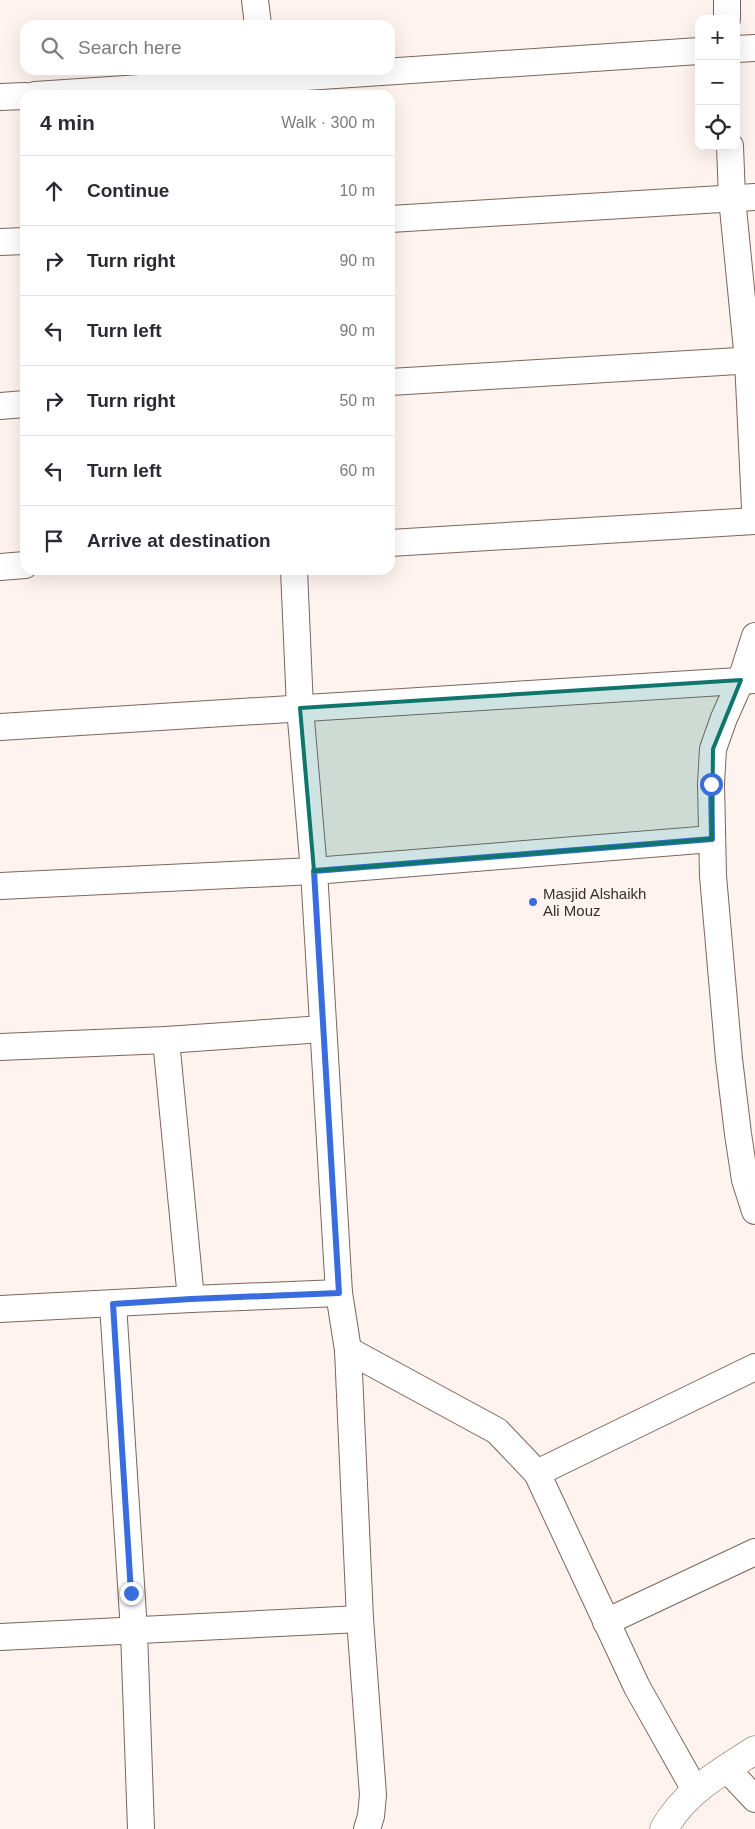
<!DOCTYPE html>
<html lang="en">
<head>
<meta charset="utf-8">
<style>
  :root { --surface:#fff; --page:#f2f2f3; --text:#2b2b33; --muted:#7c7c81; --line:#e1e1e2 }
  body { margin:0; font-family:Arial,sans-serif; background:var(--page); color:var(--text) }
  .controls { position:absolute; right:15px; top:15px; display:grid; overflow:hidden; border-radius:10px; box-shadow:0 5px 20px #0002 }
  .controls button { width:45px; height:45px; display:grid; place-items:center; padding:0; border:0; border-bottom:1px solid var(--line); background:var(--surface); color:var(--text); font:25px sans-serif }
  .stop { position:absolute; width:15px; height:15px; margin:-11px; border:4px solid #396ddd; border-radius:50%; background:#fff }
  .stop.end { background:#396ddd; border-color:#fff; box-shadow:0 1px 5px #0008 }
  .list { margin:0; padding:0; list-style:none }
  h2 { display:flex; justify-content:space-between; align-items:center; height:65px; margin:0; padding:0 20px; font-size:21px }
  h2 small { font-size:16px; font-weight:400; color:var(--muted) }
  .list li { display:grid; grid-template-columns:32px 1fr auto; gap:15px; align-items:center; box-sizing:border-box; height:70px; padding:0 20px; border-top:1px solid var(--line) }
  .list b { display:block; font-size:19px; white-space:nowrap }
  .list em { font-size:16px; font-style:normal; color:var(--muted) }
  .icon { flex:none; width:28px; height:28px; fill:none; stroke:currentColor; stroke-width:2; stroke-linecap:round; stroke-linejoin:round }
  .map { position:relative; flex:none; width:755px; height:1829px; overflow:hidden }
  .search { position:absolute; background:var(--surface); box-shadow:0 5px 20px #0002; left:20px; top:20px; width:375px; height:55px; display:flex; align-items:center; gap:12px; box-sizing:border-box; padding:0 18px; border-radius:15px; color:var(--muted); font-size:19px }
  .panel { position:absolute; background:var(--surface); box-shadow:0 5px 20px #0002; left:20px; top:90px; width:375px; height:485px; border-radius:15px }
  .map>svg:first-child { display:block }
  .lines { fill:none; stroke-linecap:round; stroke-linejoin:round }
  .minor-casing { stroke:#7d655c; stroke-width:28 }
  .tertiary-casing { stroke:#7d655c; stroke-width:29 }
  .minor { stroke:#fff; stroke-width:26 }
  .tertiary { stroke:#fff; stroke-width:28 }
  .route { stroke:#396ddd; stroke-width:6 }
  .marked { fill:#0f766e; fill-opacity:0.2; stroke:#0f766e; stroke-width:4; stroke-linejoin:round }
  .poi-dot { fill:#396ddd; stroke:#fef3ee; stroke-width:2 }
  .labels { text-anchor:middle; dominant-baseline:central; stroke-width:5; stroke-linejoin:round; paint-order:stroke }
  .poi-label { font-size:15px; fill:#382e2a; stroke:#fef3ee; text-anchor:start }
</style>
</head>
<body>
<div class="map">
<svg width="755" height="1829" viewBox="0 0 755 1829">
  <rect width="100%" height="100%" fill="#fef3ee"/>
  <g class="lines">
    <g class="minor-casing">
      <g id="minor">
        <polyline points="255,0 258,25"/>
        <polyline points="727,0 727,19"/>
        <polyline points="736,49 755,48"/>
        <polyline points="35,95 699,51"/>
        <polyline points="0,97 25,96"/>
        <polyline points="730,146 732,198 748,360 755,508"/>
        <polyline points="390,219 755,197"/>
        <polyline points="0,242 25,241"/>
        <polyline points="390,382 755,360"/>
        <polyline points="0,406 25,404"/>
        <polyline points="390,543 755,521"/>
        <polyline points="0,567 25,565"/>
        <polyline points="294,570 300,708 314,871 339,1293 348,1350 360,1619 373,1795 371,1816 367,1829"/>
        <polyline points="755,636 741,680 724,718 713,749 711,784 713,876 729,1059 738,1134 745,1180 755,1211"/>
        <polyline points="0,727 755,680"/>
        <polyline points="0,886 314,871 712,839"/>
        <polyline points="166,1040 191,1299"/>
        <polyline points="0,1047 166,1040 323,1029"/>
        <polyline points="113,1304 134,1631 141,1829"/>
        <polyline points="0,1309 191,1299 339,1293"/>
        <polyline points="348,1350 497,1431 537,1473 637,1687 695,1790"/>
        <polyline points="537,1473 755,1367"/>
        <polyline points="606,1622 755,1552"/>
        <polyline points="0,1637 360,1619"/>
        <polyline points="727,1769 755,1799"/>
      </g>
    </g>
    <g class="tertiary-casing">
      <path id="tertiary" d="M664,1829C684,1792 721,1772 755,1750"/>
    </g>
    <use href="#minor" class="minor"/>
    <use href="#tertiary" class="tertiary"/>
  </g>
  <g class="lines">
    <polyline class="route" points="131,1593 113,1304 191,1299 339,1293 314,871 712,839 711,784"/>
  </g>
  <path class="marked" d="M741,680L713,749L712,839L314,871L300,708Z"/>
  <circle class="poi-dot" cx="533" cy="902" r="5"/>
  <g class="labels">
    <g class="poi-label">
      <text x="543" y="893">Masjid Alshaikh<tspan x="543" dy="17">Ali Mouz</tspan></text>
    </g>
  </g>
</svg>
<div class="controls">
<button>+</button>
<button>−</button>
<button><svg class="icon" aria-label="locate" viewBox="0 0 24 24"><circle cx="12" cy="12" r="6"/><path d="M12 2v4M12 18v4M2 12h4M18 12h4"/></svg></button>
</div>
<div class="stop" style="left:711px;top:784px"></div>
<div class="stop end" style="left:131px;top:1593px"></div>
<div class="search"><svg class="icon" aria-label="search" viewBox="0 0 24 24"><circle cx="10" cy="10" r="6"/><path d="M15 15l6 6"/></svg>Search here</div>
<section class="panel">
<h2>4 min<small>Walk · 300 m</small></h2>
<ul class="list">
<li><svg class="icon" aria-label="ahead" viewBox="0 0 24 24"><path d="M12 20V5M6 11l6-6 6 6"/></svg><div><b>Continue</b></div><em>10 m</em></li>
<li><svg class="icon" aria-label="right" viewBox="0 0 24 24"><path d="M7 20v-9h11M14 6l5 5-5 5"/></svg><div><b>Turn right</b></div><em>90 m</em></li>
<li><svg class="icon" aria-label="left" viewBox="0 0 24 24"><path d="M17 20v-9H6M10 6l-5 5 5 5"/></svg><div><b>Turn left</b></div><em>90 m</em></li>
<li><svg class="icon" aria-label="right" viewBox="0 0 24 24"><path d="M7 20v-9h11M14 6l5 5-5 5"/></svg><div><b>Turn right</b></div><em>50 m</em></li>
<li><svg class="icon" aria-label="left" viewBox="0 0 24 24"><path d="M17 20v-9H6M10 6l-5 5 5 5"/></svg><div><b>Turn left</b></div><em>60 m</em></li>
<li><svg class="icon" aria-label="arrive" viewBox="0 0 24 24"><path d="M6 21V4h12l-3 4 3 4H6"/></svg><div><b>Arrive at destination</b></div></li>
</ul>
</section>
</div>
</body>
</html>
